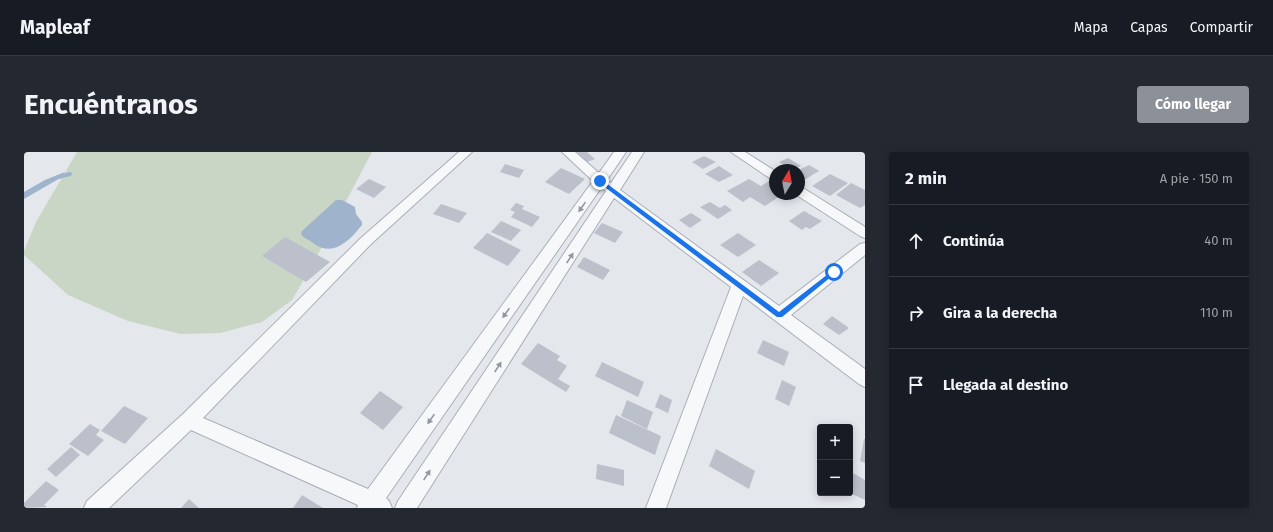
<!DOCTYPE html>
<html lang="es">
<head>
<meta charset="utf-8">
<style>
  :root { --surface:#171b24; --page:#242831; --text:#f1f3f6; --muted:#9ea1a6; --line:#363941; --accent:#8c9099 }
  body { margin:0; font-family:"Fira Sans",sans-serif; background:var(--page); color:var(--text) }
  .controls { position:absolute; right:12px; bottom:12px; display:grid; overflow:hidden; border-radius:4px; box-shadow:0 2px 10px #0003 }
  .controls button { width:36px; height:36px; display:grid; place-items:center; padding:0; border:0; border-bottom:1px solid var(--line); background:var(--surface); color:var(--text); font:20px sans-serif }
  .compass { position:absolute; left:745px; top:12px; width:36px; height:36px; border-radius:50%; background:var(--surface); box-shadow:0 2px 10px #0003; rotate:10deg }
  .stop { position:absolute; width:12px; height:12px; margin:-9px; border:3px solid #1a73e8; border-radius:50%; background:#fff }
  .stop.end { background:#1a73e8; border-color:#fff; box-shadow:0 1px 4px #0008 }
  .list { margin:0; padding:0; list-style:none }
  h2 { display:flex; justify-content:space-between; align-items:center; height:52px; margin:0; padding:0 16px; font-size:17px }
  h2 small { font-size:13px; font-weight:400; color:var(--muted) }
  .list li { display:grid; grid-template-columns:26px 1fr auto; gap:12px; align-items:center; box-sizing:border-box; height:72px; padding:0 16px; border-top:1px solid var(--line) }
  .list b { display:block; font-size:15px; white-space:nowrap }
  .list em { font-size:13px; font-style:normal; color:var(--muted) }
  .icon { flex:none; width:22px; height:22px; fill:none; stroke:currentColor; stroke-width:2; stroke-linecap:round; stroke-linejoin:round }
  .map { position:relative; flex:none; width:841px; height:356px; overflow:hidden; border-radius:4px }
  header { display:flex; align-items:center; gap:24px; box-sizing:border-box; height:56px; padding:0 20px; background:var(--surface); border-bottom:1px solid var(--line) }
  header strong { font-size:19px }
  nav { display:flex; gap:22px; margin-inline-start:auto; font-size:14px }
  .intro { display:flex; align-items:center; justify-content:space-between; box-sizing:border-box; height:96px; padding:0 24px }
  h1 { margin:0; font-size:28px }
  .button { padding:10px 18px; border-radius:4px; background:var(--accent); color:#fff; font-size:14px; font-weight:700 }
  main { display:flex; gap:24px; padding:0 24px }
  aside { flex:1; background:var(--surface); border-radius:4px; box-shadow:0 2px 10px #0003 }
  .map>svg:first-child { display:block }
  .green { fill:#c9d6c5 }
  .water { fill:#9fb4cc }
  .lines { fill:none; stroke-linecap:round; stroke-linejoin:round }
  .stream { stroke:#9fb4cc; stroke-width:4 }
  .building { fill:#bbc0ca }
  .street-casing { stroke:#a9aeb7; stroke-width:2 }
  .street { fill:#f7f8fa; fill-rule:evenodd }
  .oneway { fill:#9196a0 }
  .route { fill:#1a73e8 }
</style>
</head>
<body>
<header>
<strong>Mapleaf</strong>
<nav><a>Mapa</a><a>Capas</a><a>Compartir</a></nav>
</header>
<div class="intro"><h1>Encuéntranos</h1><a class="button">Cómo llegar</a></div>
<main>
<div class="map">
<svg width="841" height="356" viewBox="0 0 841 356">
  <rect width="100%" height="100%" fill="#e4e7ec"/>
  <polygon class="green" points="53,0 348,0 290,110 268,148 238,170 196,181 157,182 104,169 44,143 0,103 0,99 12,70"/>
  <g class="water">
    <polygon points="41,20 38,25 0,47 0,40 21,28"/>
    <path d="M312,48H318L331,55L332,62L338,70V73C325,89 309,106 289,91C285,87 280,87 277,82L278,79Z"/>
  </g>
  <g class="lines">
    <polyline class="stream" points="34,25 46,22"/>
  </g>
  <g class="building">
    <polygon points="553,0 563,0 571,7 563,10"/>
    <polygon points="680,4 692,10 679,17 668,10"/>
    <polygon points="764,6 777,14 768,18 755,10"/>
    <polygon points="481,12 500,18 495,26 476,20"/>
    <polygon points="785,13 795,19 780,28 775,25 775,18"/>
    <polygon points="695,14 709,23 695,30 681,22"/>
    <polygon points="537,16 561,27 545,42 521,30"/>
    <polygon points="806,22 824,31 806,44 788,34"/>
    <polygon points="345,27 362,35 350,46 332,37"/>
    <polygon points="725,27 737,34 745,29 751,32 751,42 759,42 741,54 726,45 719,50 703,39"/>
    <polygon points="827,31 841,38 841,53 836,56 812,43"/>
    <polygon points="686,50 696,56 701,53 708,58 694,67 676,55"/>
    <polygon points="492,51 500,54 498,57 516,65 508,75 487,65 491,60 486,58"/>
    <polygon points="417,52 443,61 435,71 409,62"/>
    <polygon points="780,59 794,67 798,69 786,77 782,75 778,78 765,69"/>
    <polygon points="667,61 678,68 666,76 655,68"/>
    <polygon points="477,69 497,78 487,89 467,80"/>
    <polygon points="578,71 599,80 591,91 570,81"/>
    <polygon points="463,81 497,98 484,114 449,96"/>
    <polygon points="714,81 732,93 714,105 696,93"/>
    <polygon points="261,85 306,110 282,130 238,104"/>
    <polygon points="560,105 586,118 579,128 553,115"/>
    <polygon points="735,108 755,121 737,134 718,120"/>
    <polygon points="808,164 825,176 815,183 799,172"/>
    <polygon points="739,188 765,200 760,214 733,201"/>
    <polygon points="514,191 536,204 533,208 543,214 534,227 546,234 542,240 497,212"/>
    <polygon points="578,210 620,230 614,245 571,224"/>
    <polygon points="758,228 772,235 765,254 751,247"/>
    <polygon points="356,239 379,255 359,278 336,261"/>
    <polygon points="636,242 648,248 644,261 631,255"/>
    <polygon points="603,248 629,260 623,277 597,264"/>
    <polygon points="100,254 124,266 101,292 77,279"/>
    <polygon points="592,263 637,284 631,303 585,281"/>
    <polygon points="66,272 76,278 72,283 80,288 64,304 45,292"/>
    <polygon points="840,287 841,287 841,311 836,309"/>
    <polygon points="47,295 56,303 32,325 23,317"/>
    <polygon points="692,297 731,319 725,337 685,314"/>
    <polygon points="573,312 600,318 600,334 572,327"/>
    <polygon points="829,321 841,328 841,348 826,341"/>
    <polygon points="22,329 35,338 20,353 23,355 0,356 0,351"/>
    <polygon points="278,343 299,356 269,356"/>
    <polygon points="165,347 175,356 157,356"/>
  </g>
  <g class="lines">
    <g class="street-casing">
      <g id="street">
        <polygon points="435,0 448,0 347,92 179,266 344,337 569,29 538,0 551,0 575,21 590,0 602,0 583,28 587,31 608,0 620,0 596,38 755,154 836,92 841,91 841,103 767,163 841,217 841,235 835,232 719,144 642,356 622,356 707,135 590,46 393,356 371,356 374,349 582,39 577,36 362,346 365,349 368,356 333,356 334,353 167,278 85,356 60,356 63,349 159,262 337,86"/>
        <polygon points="707,0 721,0 751,19 751,28 747,27"/>
        <polygon points="775,35 779,36 841,75 841,86 836,84 771,42 775,42"/>
      </g>
    </g>
    <use href="#street" class="street"/>
  </g>
  <defs><path id="oneway-solid" d="M-6-.8H1V-3.2L6.5 0L1 3.2V.8H-6Z"/></defs>
  <g class="oneway">
    <use href="#oneway-solid" transform="translate(558 55) rotate(125)"/>
    <use href="#oneway-solid" transform="translate(546 106) rotate(-57)"/>
    <use href="#oneway-solid" transform="translate(482 161) rotate(125)"/>
    <use href="#oneway-solid" transform="translate(474 215) rotate(-57)"/>
    <use href="#oneway-solid" transform="translate(407 267) rotate(125)"/>
    <use href="#oneway-solid" transform="translate(403 323) rotate(-57)"/>
  </g>
  <polygon class="route" points="574,28 578,28 755,160 808,119 812,119 813,120 758,165 753,165 574,30"/>
</svg>
<div class="controls">
<button>+</button>
<button>−</button>
</div>
<svg class="compass" viewBox="-18 -18 36 36"><path d="M0-13l5 13h-10z" fill="#e53935"/><path d="M0 13l5-13h-10z" fill="#9ea1a6"/></svg>
<div class="stop" style="left:810px;top:120px"></div>
<div class="stop end" style="left:576px;top:29px"></div>
</div>
<aside>
<h2>2 min<small>A pie · 150 m</small></h2>
<ul class="list">
<li><svg class="icon" aria-label="ahead" viewBox="0 0 24 24"><path d="M12 20V5M6 11l6-6 6 6"/></svg><div><b>Continúa</b></div><em>40 m</em></li>
<li><svg class="icon" aria-label="right" viewBox="0 0 24 24"><path d="M7 20v-9h11M14 6l5 5-5 5"/></svg><div><b>Gira a la derecha</b></div><em>110 m</em></li>
<li><svg class="icon" aria-label="arrive" viewBox="0 0 24 24"><path d="M6 21V4h12l-3 4 3 4H6"/></svg><div><b>Llegada al destino</b></div></li>
</ul>
</aside>
</main>
</body>
</html>
